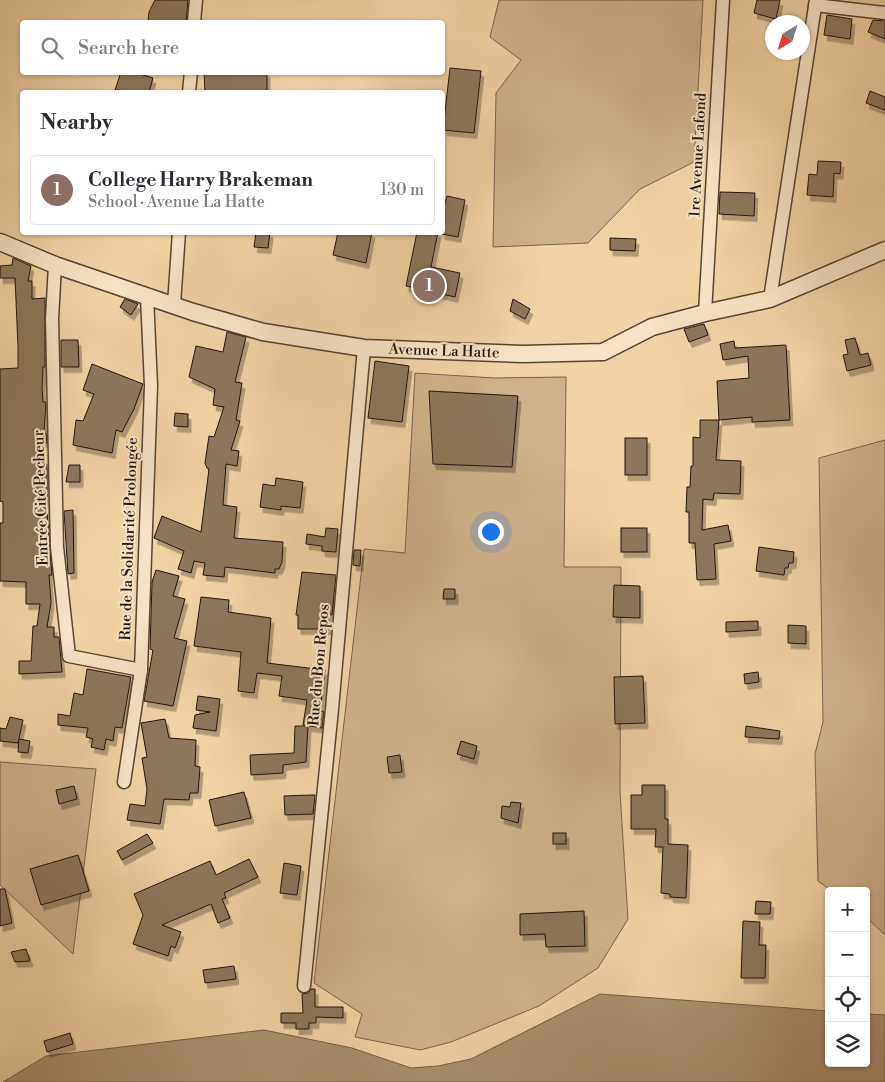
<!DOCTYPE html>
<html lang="en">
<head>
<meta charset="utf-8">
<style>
  :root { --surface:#fff; --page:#f7f7f7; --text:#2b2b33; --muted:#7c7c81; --line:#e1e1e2; --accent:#8f2418 }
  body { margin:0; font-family:"Libre Bodoni",serif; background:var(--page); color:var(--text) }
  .controls { position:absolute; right:15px; bottom:15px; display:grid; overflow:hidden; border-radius:5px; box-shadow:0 1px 4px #0004 }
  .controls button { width:45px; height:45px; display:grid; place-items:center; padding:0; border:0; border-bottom:1px solid var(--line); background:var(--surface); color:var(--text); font:25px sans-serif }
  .compass { position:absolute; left:765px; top:15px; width:45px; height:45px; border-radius:50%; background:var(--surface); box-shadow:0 1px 4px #0004; rotate:218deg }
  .you { position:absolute; left:490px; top:531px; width:18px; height:18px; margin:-12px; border:4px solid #fff; border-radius:50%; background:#1a73e8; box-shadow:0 0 0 8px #1a73e833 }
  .badge { display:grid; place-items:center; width:32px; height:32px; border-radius:50%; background:var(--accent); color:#fff; font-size:16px; font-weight:700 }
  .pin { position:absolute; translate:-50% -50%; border:2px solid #fff; box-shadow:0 1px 5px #0006 }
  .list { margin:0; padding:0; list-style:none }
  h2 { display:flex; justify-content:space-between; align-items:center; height:65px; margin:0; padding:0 20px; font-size:21px }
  h2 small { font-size:16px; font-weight:400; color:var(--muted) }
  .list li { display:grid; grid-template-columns:32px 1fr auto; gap:15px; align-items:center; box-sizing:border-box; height:70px; margin:0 10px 10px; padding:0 10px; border:1px solid var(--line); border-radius:5px }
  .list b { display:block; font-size:19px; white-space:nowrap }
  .list p { margin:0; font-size:16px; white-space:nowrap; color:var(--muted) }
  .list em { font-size:16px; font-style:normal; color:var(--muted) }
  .icon { flex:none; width:28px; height:28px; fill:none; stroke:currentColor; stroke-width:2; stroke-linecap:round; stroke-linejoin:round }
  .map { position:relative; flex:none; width:885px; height:1082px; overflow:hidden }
  .search { position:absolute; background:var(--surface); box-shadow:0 1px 4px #0004; left:20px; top:20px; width:425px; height:55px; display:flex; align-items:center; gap:12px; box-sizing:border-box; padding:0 18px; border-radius:5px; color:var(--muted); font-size:19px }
  .panel { position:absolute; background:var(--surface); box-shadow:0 1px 4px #0004; left:20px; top:90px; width:425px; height:145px; border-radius:5px }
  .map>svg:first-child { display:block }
  .green { fill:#ceb28b; stroke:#78634d }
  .water { fill:#aa9171; stroke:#735f4a }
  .building { fill:#8d775c; stroke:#21140f; filter:url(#shadow) }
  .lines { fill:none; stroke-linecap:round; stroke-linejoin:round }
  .minor-casing { stroke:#554434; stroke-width:15 }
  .tertiary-casing { stroke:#554434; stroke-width:19 }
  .minor { stroke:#f6e2c4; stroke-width:12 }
  .tertiary { stroke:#f6e2c4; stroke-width:16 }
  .labels { text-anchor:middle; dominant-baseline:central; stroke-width:4; stroke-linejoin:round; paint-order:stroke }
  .street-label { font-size:15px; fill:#21140f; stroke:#f6e2c4 }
</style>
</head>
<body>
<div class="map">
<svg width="885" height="1082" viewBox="0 0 885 1082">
  <defs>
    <filter id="shadow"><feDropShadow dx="3" dy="5.5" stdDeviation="0" flood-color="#0004"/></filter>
  </defs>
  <rect width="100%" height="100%" fill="#f1d2a4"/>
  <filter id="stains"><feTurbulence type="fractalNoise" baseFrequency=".004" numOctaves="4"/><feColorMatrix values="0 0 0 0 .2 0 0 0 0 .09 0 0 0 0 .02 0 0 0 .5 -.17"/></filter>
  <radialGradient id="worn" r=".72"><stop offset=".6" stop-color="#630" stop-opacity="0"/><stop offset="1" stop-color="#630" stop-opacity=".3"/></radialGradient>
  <g class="green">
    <polygon points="499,0 703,0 694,162 640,189 588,243 493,247 496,93 521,60 490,37"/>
    <polygon points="415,373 494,378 566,377 564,567 621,567 620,792 628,919 598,968 539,1006 451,1042 420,1050 355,1037 362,1014 314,983 364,549 405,553"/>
    <polygon points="885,440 885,935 866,917 866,891 832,891 818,881 815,754 823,722 819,458"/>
    <polygon points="0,762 96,769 73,954 0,885"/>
  </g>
  <polygon class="water" points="600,994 829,1011 829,1063 866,1063 866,1014 885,1015 885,1082 3,1082 46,1056 264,1030 352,1048 411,1068 438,1066 471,1059"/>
  <g class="building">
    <polygon points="155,0 188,0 186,22 148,22 149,12"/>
    <polygon points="757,0 780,0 776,19 754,13"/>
    <polygon points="827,15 852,19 850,39 824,35"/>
    <polygon points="873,20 885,21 885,39 868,32"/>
    <polygon points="450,68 481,71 474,133 443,130"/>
    <polygon points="121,72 134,72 153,78 149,92 115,90"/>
    <polygon points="204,72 267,72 267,92 205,92"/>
    <polygon points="870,91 885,97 885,110 866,103"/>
    <polygon points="818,161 841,162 840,174 834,173 833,197 807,195 809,174 817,175"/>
    <polygon points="720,192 755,193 754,216 719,214"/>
    <polygon points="447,196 465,200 458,237 442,234 442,215"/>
    <polygon points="256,232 270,232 268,248 254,247"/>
    <polygon points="338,232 372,232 366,263 333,255"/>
    <polygon points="417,232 438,232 431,267 460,273 455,297 406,286"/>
    <polygon points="610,238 636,239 635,251 610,250"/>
    <polygon points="13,258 31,266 28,281 32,281 32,299 45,298 45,367 43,367 42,388 43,402 46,402 44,433 46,433 47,443 41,443 40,464 47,464 47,512 52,575 49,575 51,603 47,627 54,627 54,637 59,637 62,672 19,674 19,661 31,661 33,626 37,626 40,604 26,604 26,582 0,581 0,523 3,523 3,502 0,501 0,369 18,368 18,346 15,278 0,278 0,266 12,265"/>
    <polygon points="125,299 138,304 131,315 120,307"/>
    <polygon points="513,299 530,309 525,319 510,311"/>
    <polygon points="704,324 708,335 689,342 684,329"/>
    <polygon points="227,332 246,337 235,382 242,383 236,420 240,421 231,450 239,451 237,466 226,464 223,505 237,507 234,538 283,542 282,562 279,569 275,569 275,573 225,567 224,577 203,575 205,563 194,561 191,573 178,569 184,551 154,538 162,516 201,532 209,469 207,468 205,463 209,436 214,437 224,407 213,405 215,389 189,377 196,346 223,352"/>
    <polygon points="855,338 860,355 868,353 871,365 847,371 843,355 848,354 845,340"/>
    <polygon points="61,340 78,340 79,367 61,367"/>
    <polygon points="734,341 735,348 786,345 790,420 752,422 752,417 719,420 716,460 741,461 740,494 714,493 713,500 703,499 702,530 728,525 731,541 714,544 716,579 697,580 695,543 689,543 689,512 686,512 687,487 690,487 691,466 693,466 693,437 700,438 700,420 719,420 717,381 749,378 748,356 723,360 720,344"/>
    <polygon points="375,361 409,366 402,422 368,418"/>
    <polygon points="92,364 143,384 134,409 122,432 116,430 112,453 73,445 76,420 83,421 94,394 83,390"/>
    <polygon points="429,391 518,396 512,467 433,464"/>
    <polygon points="175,413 188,414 188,427 174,426"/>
    <rect x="625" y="438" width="22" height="37"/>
    <polygon points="69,465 80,465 80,482 66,482"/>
    <polygon points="276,478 303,482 300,508 281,506 281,510 260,507 263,484 275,486"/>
    <polygon points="73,510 74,573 68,574 64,511"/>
    <polygon points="326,528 338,529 336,552 322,551 322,546 306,544 307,534 325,537"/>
    <rect x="621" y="528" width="26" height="24"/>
    <polygon points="759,547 794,552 793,563 789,563 788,568 785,568 784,575 756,571"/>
    <polygon points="354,550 361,550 360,566 353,565"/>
    <polygon points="156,570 179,576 173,596 185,599 174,638 187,641 173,706 144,701 153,650 150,649 152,582"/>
    <polygon points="302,572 336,575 332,615 328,614 328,629 298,629 298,615 296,615"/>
    <polygon points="614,585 640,586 640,618 613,617"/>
    <polygon points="444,589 455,589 455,599 443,599"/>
    <polygon points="201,597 229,600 228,612 271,618 267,663 325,670 320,711 324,712 322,728 303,725 307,700 279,696 282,676 257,673 254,693 238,691 241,652 194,646"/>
    <polygon points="758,621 758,630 726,632 726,622"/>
    <polygon points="788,625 806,626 806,644 788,643"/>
    <polygon points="87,669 131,677 122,728 115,727 113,741 106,739 104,750 91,747 93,739 86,737 88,728 58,725 58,714 70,716 74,693 83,695"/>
    <polygon points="758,672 759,682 745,684 744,674"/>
    <polygon points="643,676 645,723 615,724 614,677"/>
    <polygon points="198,696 220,699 216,731 193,728 195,715 210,712 196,710"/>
    <polygon points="10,717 23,720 18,743 0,741 0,728 6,729"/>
    <polygon points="165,719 169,738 196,740 195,766 200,767 198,793 190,793 189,800 164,799 160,824 127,820 130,804 145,806 147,789 142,758 147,757 141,723"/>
    <polygon points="295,726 308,726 306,762 283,765 283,773 251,775 250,755 294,753"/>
    <polygon points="746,726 780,731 779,739 745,737"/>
    <polygon points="19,739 30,741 28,753 18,752"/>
    <polygon points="461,741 477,746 474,759 457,754"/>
    <polygon points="400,755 402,772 389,773 387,757"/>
    <polygon points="642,785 665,785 665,819 668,819 668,844 688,845 686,898 670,897 670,894 661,893 663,847 655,847 656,829 631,829 631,795 642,795"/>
    <polygon points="74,786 77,799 59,804 56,790"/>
    <polygon points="244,792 251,818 215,826 209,800"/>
    <polygon points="310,795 315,795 313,814 285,815 284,796"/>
    <polygon points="511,802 521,803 518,823 501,818 502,806 510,807"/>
    <rect x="553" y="833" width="13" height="11"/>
    <polygon points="147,834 153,843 122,860 117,851"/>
    <polygon points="78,855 89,891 41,905 30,869"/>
    <polygon points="249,859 258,877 224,893 226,898 222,899 230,918 218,923 211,904 162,925 181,932 175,948 171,946 168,956 133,944 143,915 134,894 210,861 216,875"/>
    <polygon points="284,863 301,866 297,895 280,893"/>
    <polygon points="0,889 5,889 12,923 0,926"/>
    <polygon points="756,901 771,902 770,914 755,914"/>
    <polygon points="584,911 585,946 546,947 545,934 520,935 520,914"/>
    <polygon points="743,921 760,922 759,945 766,945 765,978 741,978"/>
    <polygon points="26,949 30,961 15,962 11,952"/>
    <polygon points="234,966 236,979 205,983 203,970"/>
    <polygon points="311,989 315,989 315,1007 343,1007 343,1018 316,1017 316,1023 309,1023 309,1029 296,1029 296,1023 281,1023 281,1013 303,1013 302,994 308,993"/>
    <polygon points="70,1033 73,1044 47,1052 44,1041"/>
  </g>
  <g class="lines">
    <g class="minor-casing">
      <g id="minor">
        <polyline points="815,5 885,13"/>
        <polyline points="194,22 196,0"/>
        <polyline points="189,92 191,72"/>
        <polyline points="55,265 52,319 57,547 69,656 141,670"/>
        <polyline points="770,299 816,0"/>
        <polyline points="174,305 179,232"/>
        <polyline points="705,313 723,0"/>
        <polyline points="124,782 141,670 151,386 147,296"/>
        <polyline points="304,986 332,709 364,348"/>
      </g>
    </g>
    <g class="tertiary-casing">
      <polyline id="tertiary" points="0,242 55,265 193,312 263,332 364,348 523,354 603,352 652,327 705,313 770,299 885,250"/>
    </g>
    <use href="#minor" class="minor"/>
    <use href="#tertiary" class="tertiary"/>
  </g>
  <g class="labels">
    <g class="street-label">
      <text transform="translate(698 155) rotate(-87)">1re Avenue Lafond</text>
      <text transform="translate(444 351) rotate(2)">Avenue La Hatte</text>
      <text transform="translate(41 498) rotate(-92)">Entrée Cité Pecheur</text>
      <text transform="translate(129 539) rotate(-88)">Rue de la Solidarité Prolongée</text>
      <text transform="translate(319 665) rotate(-85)">Rue du Bon Repos</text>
    </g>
  </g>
  <rect width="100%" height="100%" filter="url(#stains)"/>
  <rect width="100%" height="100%" fill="url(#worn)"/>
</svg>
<div class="controls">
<button>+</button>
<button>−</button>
<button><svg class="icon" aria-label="locate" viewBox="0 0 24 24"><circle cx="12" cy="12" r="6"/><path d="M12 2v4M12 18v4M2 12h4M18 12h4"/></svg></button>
<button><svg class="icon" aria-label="layers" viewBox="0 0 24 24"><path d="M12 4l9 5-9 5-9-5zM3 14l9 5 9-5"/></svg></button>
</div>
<svg class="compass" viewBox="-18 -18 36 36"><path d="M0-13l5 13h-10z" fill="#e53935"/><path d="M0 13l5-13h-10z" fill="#7c7c81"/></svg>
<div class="you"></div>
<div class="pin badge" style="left:429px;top:286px;background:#8d6e63">1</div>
<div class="search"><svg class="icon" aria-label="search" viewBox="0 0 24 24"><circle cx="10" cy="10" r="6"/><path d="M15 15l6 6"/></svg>Search here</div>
<section class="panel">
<h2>Nearby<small></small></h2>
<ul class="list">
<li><span class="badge" style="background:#8d6e63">1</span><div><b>College Harry Brakeman</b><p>School · Avenue La Hatte</p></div><em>130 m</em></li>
</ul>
</section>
</div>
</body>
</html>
